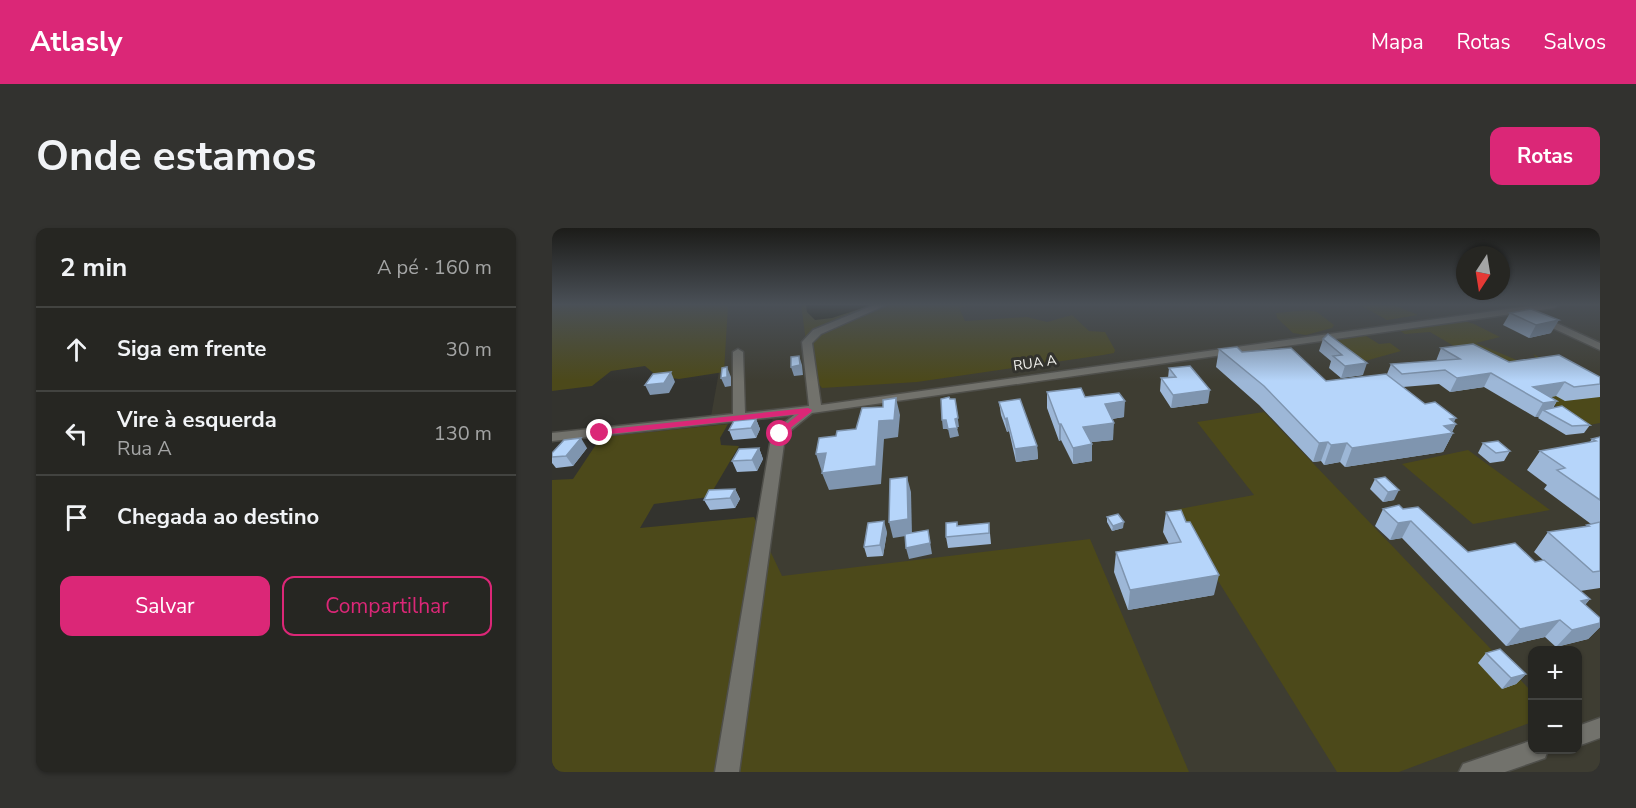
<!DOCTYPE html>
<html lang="pt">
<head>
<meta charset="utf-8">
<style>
  :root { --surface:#262622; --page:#32322f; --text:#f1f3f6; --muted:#a4a5a5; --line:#424340; --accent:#db2777 }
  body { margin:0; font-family:"Nunito Sans",sans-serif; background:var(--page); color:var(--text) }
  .controls { position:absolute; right:18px; bottom:18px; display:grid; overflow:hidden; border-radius:12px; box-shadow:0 2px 4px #0004 }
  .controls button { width:54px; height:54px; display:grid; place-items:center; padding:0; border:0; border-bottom:2px solid var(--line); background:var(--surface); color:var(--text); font:30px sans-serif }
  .compass { position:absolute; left:904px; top:18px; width:54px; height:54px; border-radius:50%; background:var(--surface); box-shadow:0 2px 4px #0004; rotate:192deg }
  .stop { position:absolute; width:18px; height:18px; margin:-14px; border:4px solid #db2777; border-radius:50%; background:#fff }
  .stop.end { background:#db2777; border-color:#fff; box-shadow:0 2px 6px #0008 }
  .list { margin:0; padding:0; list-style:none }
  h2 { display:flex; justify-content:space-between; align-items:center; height:78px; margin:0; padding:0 24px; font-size:26px }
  h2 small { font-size:20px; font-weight:400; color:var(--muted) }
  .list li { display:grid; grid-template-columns:39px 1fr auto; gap:18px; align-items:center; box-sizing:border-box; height:84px; padding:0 24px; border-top:2px solid var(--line) }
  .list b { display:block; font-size:22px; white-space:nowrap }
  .list p { margin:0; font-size:20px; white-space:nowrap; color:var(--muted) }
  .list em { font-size:20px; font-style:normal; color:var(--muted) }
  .actions { display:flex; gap:12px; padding:18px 24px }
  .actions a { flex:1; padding:14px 0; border:2px solid var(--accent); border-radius:12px; text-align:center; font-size:21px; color:var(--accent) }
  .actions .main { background:var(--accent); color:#fff }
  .icon { flex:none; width:33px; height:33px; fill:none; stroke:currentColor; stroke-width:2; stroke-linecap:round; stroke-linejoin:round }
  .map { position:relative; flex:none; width:1048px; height:544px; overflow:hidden; border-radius:12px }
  header { display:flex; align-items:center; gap:36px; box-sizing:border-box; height:84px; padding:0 30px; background:var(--accent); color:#fff }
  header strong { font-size:28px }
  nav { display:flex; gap:33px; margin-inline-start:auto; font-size:21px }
  .intro { display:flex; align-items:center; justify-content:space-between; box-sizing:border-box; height:144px; padding:0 36px }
  h1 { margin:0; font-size:42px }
  .button { padding:15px 27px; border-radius:12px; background:var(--accent); color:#fff; font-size:21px; font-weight:700 }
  main { display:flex; gap:36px; padding:0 36px }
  aside { flex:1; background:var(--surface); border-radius:12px; box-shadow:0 2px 4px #0004 }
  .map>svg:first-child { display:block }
  .built { fill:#3e3d32; fill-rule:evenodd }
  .green { fill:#4c491a }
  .water { fill:#1a1800 }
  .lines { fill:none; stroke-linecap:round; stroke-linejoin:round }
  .minor-casing { stroke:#4f4f4a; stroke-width:3 }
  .minor { fill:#72726c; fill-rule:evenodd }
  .wall { fill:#9db7d7 }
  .shaded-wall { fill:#7f95af }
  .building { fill:#b6d5fa; stroke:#7f95af; stroke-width:1.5 }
  .route { fill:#db2777 }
  .labels { text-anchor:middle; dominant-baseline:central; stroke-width:6; stroke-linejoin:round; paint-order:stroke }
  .far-street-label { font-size:14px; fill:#f2f2ee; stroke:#33332e }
</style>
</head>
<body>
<header>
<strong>Atlasly</strong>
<nav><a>Mapa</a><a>Rotas</a><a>Salvos</a></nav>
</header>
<div class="intro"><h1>Onde estamos</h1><a class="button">Rotas</a></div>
<main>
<aside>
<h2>2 min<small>A pé · 160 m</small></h2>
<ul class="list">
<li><svg class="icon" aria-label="ahead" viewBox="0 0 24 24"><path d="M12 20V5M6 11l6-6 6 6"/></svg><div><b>Siga em frente</b></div><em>30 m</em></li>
<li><svg class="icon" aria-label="left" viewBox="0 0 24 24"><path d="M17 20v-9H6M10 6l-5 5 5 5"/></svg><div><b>Vire à esquerda</b><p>Rua A</p></div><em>130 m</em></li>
<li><svg class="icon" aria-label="arrive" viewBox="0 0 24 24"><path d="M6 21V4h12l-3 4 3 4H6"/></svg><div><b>Chegada ao destino</b></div></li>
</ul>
<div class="actions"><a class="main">Salvar</a><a>Compartilhar</a></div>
</aside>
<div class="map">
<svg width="1048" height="544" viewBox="0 0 1048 544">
  <rect width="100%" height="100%" fill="#33332e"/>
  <path class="built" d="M0,77H1048V544H175L221,187L158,194L173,110L0,126ZM981,422H1026V522H981Z"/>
  <g class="green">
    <polygon points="0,77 176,77 172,144 127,151 105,148 93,138 59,143 40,158 0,163"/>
    <path d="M249,77H424L407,80L413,93L475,89L495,94L520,87L537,103L553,104L563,122L562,125L551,127L365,154L270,160C255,143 253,100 249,77Z"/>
    <polygon points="808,77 842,77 866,87 835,92"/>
    <polygon points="756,82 765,84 782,97 780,100 754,107 741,105 725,90 724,85"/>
    <polygon points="909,92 922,96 948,109 924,115 981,139 989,136 981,126 1048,162 1048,195 1037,197 878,104 853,106 845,101"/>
    <polygon points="811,106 827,116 838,115 849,123 813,133 795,134 766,112"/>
    <polygon points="712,184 980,464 980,494 847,544 785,544 622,282 702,267 645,194"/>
    <polygon points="176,196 168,210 169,217 187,218 157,269 102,276 88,300 202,289 230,348 538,311 637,544 0,544 0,252 21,251 49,209"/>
    <polygon points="916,222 998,282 921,296 850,236"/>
  </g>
  <polygon class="water" points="254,77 320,77 280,90 263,92 255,84"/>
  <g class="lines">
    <g class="minor-casing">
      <g id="minor">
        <polygon points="322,77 334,77 269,106 260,115 269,177 984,77 1007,77 1002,80 260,185 238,203 232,216 187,544 163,544 218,216 228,198 242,187 0,213 0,205 181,186 181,124 186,121 191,124 193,185 257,178 250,114 261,102"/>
        <polygon points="981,87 987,87 1048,115 1048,122 981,91"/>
        <polygon points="1048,490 1048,510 1026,518 1026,498"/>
        <polygon points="981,512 981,522 996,522 993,530 953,544 907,544 911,536"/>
      </g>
    </g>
    <use href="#minor" class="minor"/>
  </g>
  <g class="wall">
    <polygon points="979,81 999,105 977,110 951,97 958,85"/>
    <polygon points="776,106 811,147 789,150 777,140 779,133 767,123 771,111"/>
    <polygon points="889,120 957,134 1048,149 1048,169 1013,173 1004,168 998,169 1005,173 1001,180 1038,197 1032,205 1014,207 986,190 987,189 983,189 932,159 898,164 887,156 851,159 873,176 904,196 900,204 901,205 891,224 793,239 788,234 772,237 769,233 761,234 707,177 664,139 667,121 690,124 774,153 835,146 839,136 884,133"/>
    <polygon points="617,140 656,175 619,180 608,163 609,150 616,150"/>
    <polygon points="495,164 533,169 572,189 560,191 561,212 539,214 540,216 540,233 521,236 509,212 507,213 495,180"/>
    <polygon points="447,174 485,218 486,231 464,234 457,203 455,204 449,187"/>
    <polygon points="204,191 208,201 204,210 181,212 177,202"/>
    <polygon points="1048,209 1048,360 1028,363 1038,371 1033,377 1048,395 1048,399 1036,411 1004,419 993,409 954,418 850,310 838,312 823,298 831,281 851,281 916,324 983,334 991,332 982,324 996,304 1034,299 1035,297 1039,296 992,261 995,257 975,242 988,223 1037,215 1040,211"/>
    <polygon points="931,215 958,223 952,233 938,235 926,225"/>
    <polygon points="35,220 21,238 4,240 0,235 0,225"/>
    <polygon points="207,220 211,231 205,243 185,244 180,233"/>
    <polygon points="833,249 842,272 831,274 818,261 823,251"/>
    <polygon points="183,261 188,271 183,280 158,282 152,272"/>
    <polygon points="614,284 662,367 576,382 562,344 564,324 617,316 611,304"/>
    <polygon points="555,289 571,300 560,303 555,294"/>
    <polygon points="405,294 406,298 437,295 439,316 396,320 394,309"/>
    <polygon points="335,304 331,328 315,329 312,319"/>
    <polygon points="934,425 974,446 964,456 950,461 926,435"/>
  </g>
  <g class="shaded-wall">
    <polygon points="1007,92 999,105 977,110 984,97"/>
    <polygon points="247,128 250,137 251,147 242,148 239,139"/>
    <polygon points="815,135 811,147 789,150 793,138"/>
    <polygon points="175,139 179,149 179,158 173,159 169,150"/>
    <polygon points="119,144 123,154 117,165 98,167 93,157"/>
    <polygon points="939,145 932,159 898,164 905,150"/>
    <polygon points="1013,154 1004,168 984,171 981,159"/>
    <polygon points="658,162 656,175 619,180 621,167"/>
    <polygon points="344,170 348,187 346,209 332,211 329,256 277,262 270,245 327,193"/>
    <polygon points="403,171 407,199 404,199 403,191"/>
    <polygon points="573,173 572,189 552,192 553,176"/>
    <polygon points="1005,173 997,185 991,182 987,189 983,189 991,175"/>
    <polygon points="455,190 457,203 455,204 453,191"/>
    <polygon points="904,190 901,196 904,196 899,205 901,205 891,224 793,239 800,220 892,198 898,191"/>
    <polygon points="204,191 208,201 204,210 199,200"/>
    <polygon points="390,192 394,192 396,201 391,201"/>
    <polygon points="562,195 561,212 530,215 531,199"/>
    <polygon points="507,196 509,196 509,212 507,213"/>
    <polygon points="405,200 407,208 398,210 396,201"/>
    <polygon points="29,210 35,220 21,238 14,228"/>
    <polygon points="776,214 769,233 761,234 767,215"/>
    <polygon points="795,215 788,234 772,237 779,217"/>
    <polygon points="540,216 540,233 521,236 521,220"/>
    <polygon points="485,218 486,231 464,234 463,221"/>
    <polygon points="207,220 211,231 205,243 200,232"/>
    <polygon points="274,225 270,244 264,226"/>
    <polygon points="355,249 359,264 360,307 341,310 337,294"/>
    <polygon points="183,261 188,271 183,280 178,270"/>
    <polygon points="847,262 842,272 831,274 836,264"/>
    <polygon points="332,293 335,304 331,328 328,317"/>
    <polygon points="859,293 850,310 838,312 846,295"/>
    <polygon points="572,294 571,300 560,303 561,298"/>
    <polygon points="376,302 380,326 357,331 354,320"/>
    <polygon points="667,347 662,367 576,382 578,362"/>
    <polygon points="1038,371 1022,389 1029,373"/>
    <polygon points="1008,392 993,409 954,418 968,401"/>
    <polygon points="1048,395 1048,399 1036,411 1004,419 1020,402"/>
    <polygon points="974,446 964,456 950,461 959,450"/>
  </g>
  <g class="building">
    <polygon points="979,81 1007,92 984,97 958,85"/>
    <polygon points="776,106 815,135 793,138 781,128 790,127 771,111"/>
    <polygon points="921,116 957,134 1007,127 1048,149 1048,156 1022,159 1013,154 981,159 1005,173 991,175 939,145 905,150 893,142 850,146 839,136 908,131 889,120"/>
    <polygon points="685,119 690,124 739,120 774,153 834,146 873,176 883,174 904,190 898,191 904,196 892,198 901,205 800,220 795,215 779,217 776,214 767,215 712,158 667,121"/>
    <polygon points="247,128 248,137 239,139 239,129"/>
    <polygon points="638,138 658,162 621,167 609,150 624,149 617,140"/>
    <polygon points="175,139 175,149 169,150 170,140"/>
    <polygon points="119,144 112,155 93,157 101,146"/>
    <polygon points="529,160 533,169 567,165 573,173 553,176 562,195 531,199 540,216 521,220 509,196 507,196 495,164"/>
    <polygon points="397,169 398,171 403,171 406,190 403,191 405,200 396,201 394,192 390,192 389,171"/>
    <polygon points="344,170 342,192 327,193 324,238 270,245 274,225 264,226 267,210 284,208 285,203 304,201 310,180 331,179 331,172"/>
    <polygon points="468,171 485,218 463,221 455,190 453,191 447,174"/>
    <polygon points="1010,178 1038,197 1020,198 991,182"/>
    <polygon points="204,191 199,200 177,202 182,193"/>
    <polygon points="1048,209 1048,272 1005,242 1013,240 988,223 1044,213 1040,211"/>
    <polygon points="29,210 14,228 0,229 0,225 12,212"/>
    <polygon points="946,213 958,223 944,225 931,215"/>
    <polygon points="207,220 200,232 180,233 187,221"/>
    <polygon points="355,249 356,291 337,294 338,251"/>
    <polygon points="833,249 847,262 836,264 823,251"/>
    <polygon points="183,261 178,270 152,272 157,262"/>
    <polygon points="847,277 851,281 866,279 916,324 963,315 983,334 992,332 1038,371 1029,373 1048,390 1048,395 1020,402 1008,392 968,401 859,293 846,295 831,281"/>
    <polygon points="629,282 634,294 638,294 667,347 578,362 564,324 629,314 614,284"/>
    <polygon points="566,286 572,294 561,298 555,289"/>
    <polygon points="332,293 328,317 312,319 316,295"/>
    <polygon points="405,294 405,298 437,295 437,305 394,309 394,295"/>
    <polygon points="1048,294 1048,343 1041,344 996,304 1037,298 1035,297"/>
    <polygon points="376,302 378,315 354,320 353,306"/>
    <polygon points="948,421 974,446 959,450 934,425"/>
  </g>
  <linearGradient id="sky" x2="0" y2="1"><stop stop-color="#1c1c19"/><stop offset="0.5" stop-color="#4a5057"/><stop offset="1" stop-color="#4a5057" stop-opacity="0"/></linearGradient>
  <rect width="1048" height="153" fill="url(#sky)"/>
  <polygon class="route" points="256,180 260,182 259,184 228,208 224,206 225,204 247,186 48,207 44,205 48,202"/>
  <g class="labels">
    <g class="far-street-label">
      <text transform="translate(483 135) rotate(-8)">RUA A</text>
    </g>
  </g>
</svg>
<div class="controls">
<button>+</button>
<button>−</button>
</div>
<svg class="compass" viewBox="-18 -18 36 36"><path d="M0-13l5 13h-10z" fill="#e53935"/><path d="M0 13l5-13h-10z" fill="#a4a5a5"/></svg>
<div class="stop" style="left:228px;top:206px"></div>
<div class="stop end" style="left:48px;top:205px"></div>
</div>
</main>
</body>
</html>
